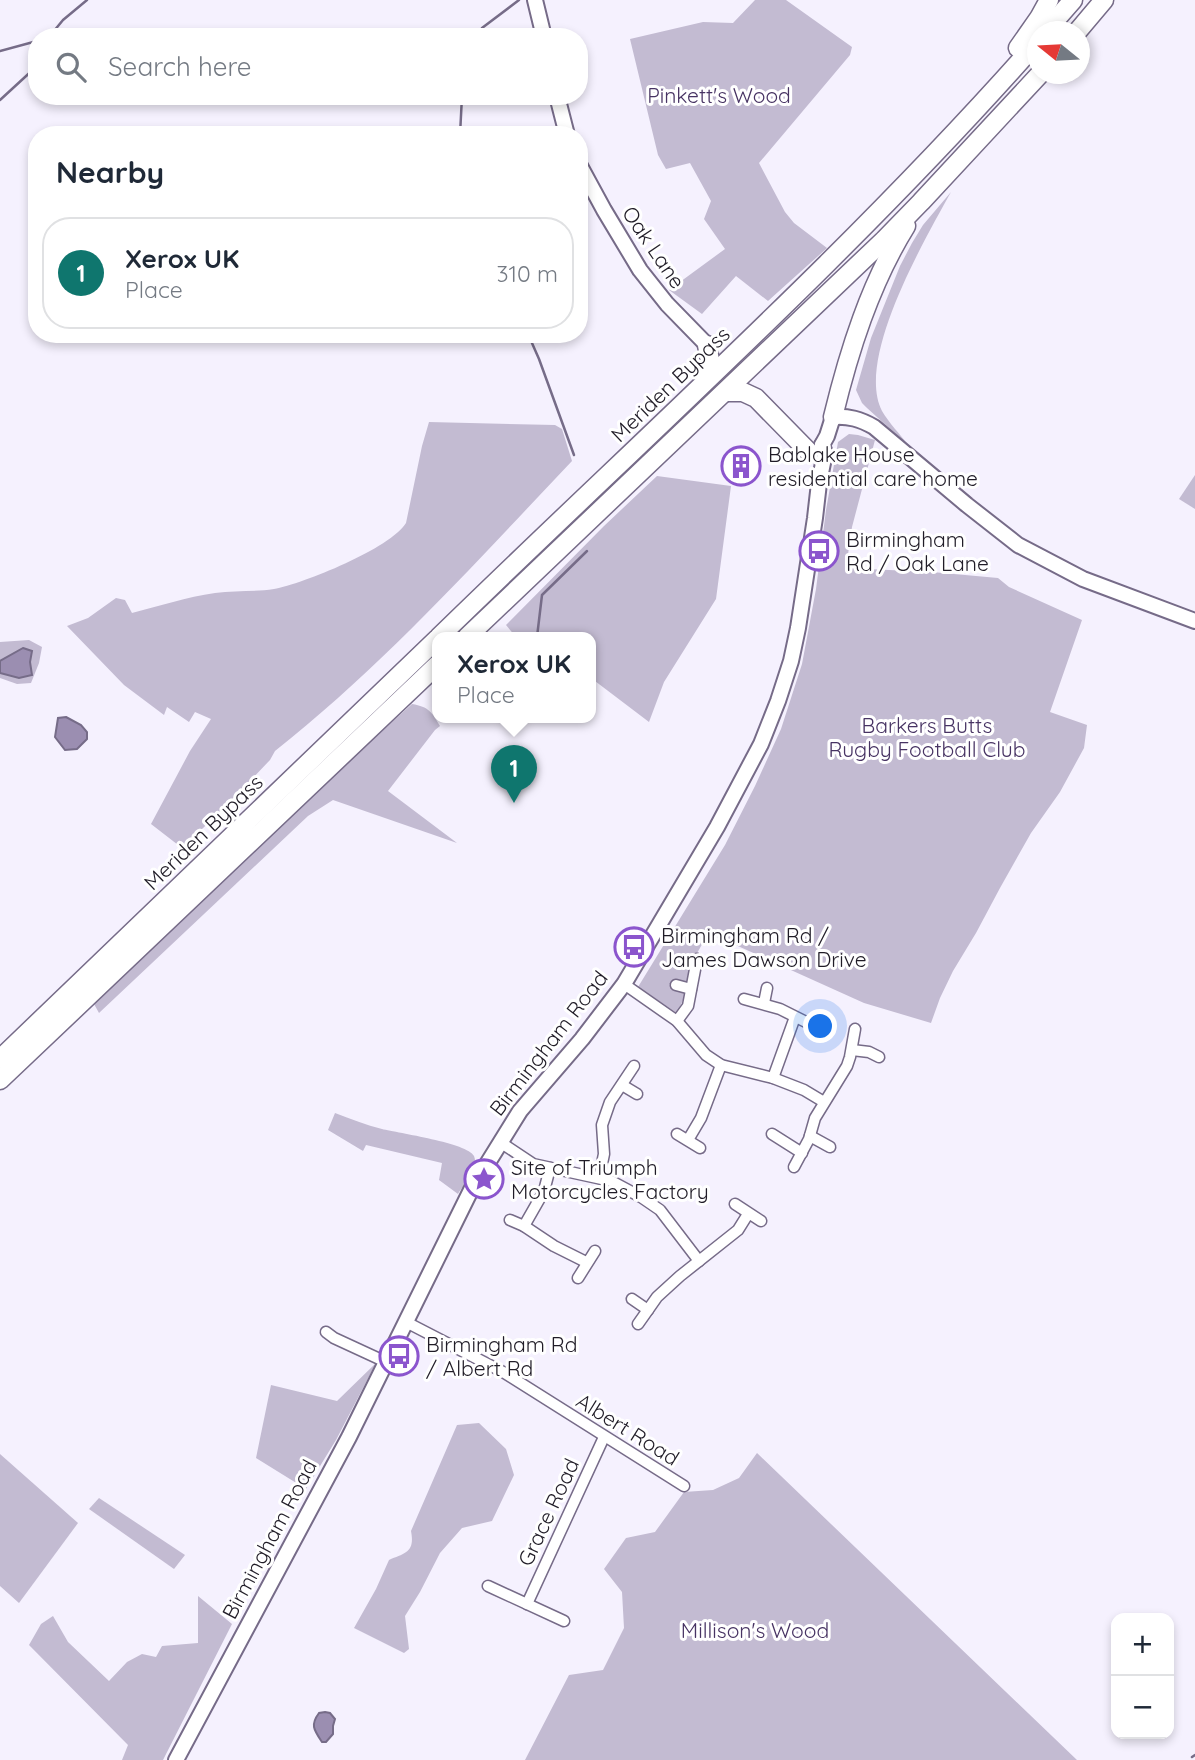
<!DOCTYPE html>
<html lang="en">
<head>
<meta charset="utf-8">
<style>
  :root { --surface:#fff; --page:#f6f6f7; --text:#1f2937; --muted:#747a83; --line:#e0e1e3; --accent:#0f766e }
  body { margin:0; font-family:Quicksand,sans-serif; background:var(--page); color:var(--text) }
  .controls { position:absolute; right:21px; bottom:21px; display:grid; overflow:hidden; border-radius:14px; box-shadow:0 4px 10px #0003 }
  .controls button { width:63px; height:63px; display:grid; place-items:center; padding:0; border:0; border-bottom:2px solid var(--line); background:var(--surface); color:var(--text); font:35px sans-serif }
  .compass { position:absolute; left:1027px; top:21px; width:63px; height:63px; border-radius:50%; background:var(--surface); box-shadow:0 4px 10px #0003; rotate:288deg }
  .you { position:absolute; left:821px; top:1027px; width:24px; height:24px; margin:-18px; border:5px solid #fff; border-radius:50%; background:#1a73e8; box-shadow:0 0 0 10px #1a73e833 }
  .badge { display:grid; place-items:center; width:46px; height:46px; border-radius:50%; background:var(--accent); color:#fff; font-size:23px; font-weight:700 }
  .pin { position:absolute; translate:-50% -58px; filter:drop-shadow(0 2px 4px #0008) }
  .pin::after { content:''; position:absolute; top:37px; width:24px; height:21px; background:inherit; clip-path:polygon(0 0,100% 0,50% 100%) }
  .popup { position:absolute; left:432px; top:632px; width:164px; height:91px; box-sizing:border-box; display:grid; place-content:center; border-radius:14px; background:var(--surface); filter:drop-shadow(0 2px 5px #0005); font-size:23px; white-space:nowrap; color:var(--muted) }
  .popup b { font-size:26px; color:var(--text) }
  .popup::after { content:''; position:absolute; left:50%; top:100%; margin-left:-14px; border:14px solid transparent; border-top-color:var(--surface) }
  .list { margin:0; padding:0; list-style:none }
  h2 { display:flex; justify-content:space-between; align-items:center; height:91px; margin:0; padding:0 28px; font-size:30px }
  h2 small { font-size:23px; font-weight:400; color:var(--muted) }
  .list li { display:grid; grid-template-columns:46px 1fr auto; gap:21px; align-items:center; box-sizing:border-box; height:112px; margin:0 14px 14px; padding:0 14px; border:2px solid var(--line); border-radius:28px }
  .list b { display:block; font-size:26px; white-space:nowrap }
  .list p { margin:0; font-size:23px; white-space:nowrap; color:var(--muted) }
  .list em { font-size:23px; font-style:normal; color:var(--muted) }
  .icon { flex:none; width:38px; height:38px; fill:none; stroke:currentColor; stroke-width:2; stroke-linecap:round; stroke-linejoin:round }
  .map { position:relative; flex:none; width:1195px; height:1760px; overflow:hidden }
  .search { position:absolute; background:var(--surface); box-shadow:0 4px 10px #0003; left:28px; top:28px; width:560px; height:77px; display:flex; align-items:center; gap:18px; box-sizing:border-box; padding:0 24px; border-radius:28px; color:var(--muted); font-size:26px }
  .panel { position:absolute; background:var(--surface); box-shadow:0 4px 10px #0003; left:28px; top:126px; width:560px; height:217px; border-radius:28px }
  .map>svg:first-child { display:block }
  .green { fill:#c3bbd2 }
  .water { fill:#9b8eb1; stroke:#766c88; stroke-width:2 }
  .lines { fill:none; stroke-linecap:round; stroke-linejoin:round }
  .stream { stroke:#766c88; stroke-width:2.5 }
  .street-casing { stroke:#766b88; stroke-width:13 }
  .secondary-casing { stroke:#766b88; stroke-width:18 }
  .highway-casing { stroke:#766b88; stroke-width:21 }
  .street { stroke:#fff; stroke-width:10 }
  .secondary { stroke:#fff; stroke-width:14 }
  .highway { stroke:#fff; stroke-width:18 }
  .labels { text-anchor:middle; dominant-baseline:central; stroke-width:6; stroke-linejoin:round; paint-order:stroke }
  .park-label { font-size:21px; fill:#473363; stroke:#fff }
  .street-label { font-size:21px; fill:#201c27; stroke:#fff }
  .poi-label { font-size:21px; fill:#201c27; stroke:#fff; text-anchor:start }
</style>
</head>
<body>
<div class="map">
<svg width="1195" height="1760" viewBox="0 0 1195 1760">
  <rect width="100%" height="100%" fill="#f5f1fe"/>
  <g class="green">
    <polygon points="755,0 786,0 852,47 850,55 759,163 785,212 794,223 827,248 768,301 736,276 702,314 669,290 725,249 704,219 711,201 690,163 666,169 658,155 630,39 703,22 733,23"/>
    <path d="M951,192C925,239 855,359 882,411C889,423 900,434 908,445L867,408L862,403L856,390L871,338L900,266L912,243L923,225Z"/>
    <path d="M429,422L555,425L562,429L572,461C477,561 384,665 275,751L270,760L222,810L182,848L151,824L190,751L211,719L195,712L189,722L167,707L164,715L124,685L67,626L88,618L116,598L125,600L132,613C159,606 187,597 215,593C234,590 255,592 274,589C303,584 391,548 406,523L422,446Z"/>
    <polygon points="849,434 858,435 875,440 852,527 846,568 932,572 998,578 1009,587 1082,620 1050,712 1087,725 1084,748 1060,792 1031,833 1000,888 976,933 953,971 940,998 931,1023 864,1003 720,938 705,939 691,964 684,998 677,1013 638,987 725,845 755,786 781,729 802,664 816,589 826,510 838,442"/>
    <polygon points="1195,475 1195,509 1179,499"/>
    <polygon points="657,476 731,486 716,599 664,682 649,722 591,678 591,637 516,637 506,625 604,526"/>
    <polygon points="29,640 42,647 39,663 31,683 17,684 0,678 0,642"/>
    <path d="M412,704C429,707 432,712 440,726L435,730L388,791L457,843L333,800L308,816L99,1013L94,1004C198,902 303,801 412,704Z"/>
    <polygon points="624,998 536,1104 511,1140 512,1134 521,1120 620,999"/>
    <path d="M335,1113C351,1119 366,1125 382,1129C398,1133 468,1143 474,1156C479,1167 464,1184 458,1194L439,1180L442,1163L366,1145L363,1151L328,1130Z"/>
    <polygon points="376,1363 336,1440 306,1489 256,1458 271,1385 337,1401"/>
    <path d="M479,1423L506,1449L514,1475L492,1521L462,1528L440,1553L420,1592L405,1616L409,1649L404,1653L354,1628L376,1589L389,1560C406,1553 415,1552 411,1531L457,1425Z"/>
    <polygon points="757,1453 1077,1760 525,1760 569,1675 603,1670 624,1628 622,1592 604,1569 626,1538 655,1532 684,1492 713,1490 739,1478"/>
    <polygon points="0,1454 78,1523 19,1603 0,1586"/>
    <polygon points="99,1498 185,1555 174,1569 89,1509"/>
    <polygon points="198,1596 232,1624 163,1760 122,1760 128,1745 29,1645 41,1624 53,1616 68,1642 109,1681 127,1662 142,1654 156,1657 162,1646 198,1643"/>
  </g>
  <g class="water">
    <polygon points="23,648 32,651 30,662 32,675 19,678 0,673 0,661"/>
    <polygon points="66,717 81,725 87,732 87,739 77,749 65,750 55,737 58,718"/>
    <path d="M325,1712L330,1713L335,1719L333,1726V1734L326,1742H322C314,1730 310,1725 319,1713Z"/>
  </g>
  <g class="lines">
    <g class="stream">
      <polyline points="49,37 63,20 87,0"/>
      <polyline points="479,37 482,28 519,0"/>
      <polyline points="0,51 37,41"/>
      <polyline points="0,100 37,66"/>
      <polyline points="460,135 462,96"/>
      <polyline points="528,334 539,359 574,455"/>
      <polyline points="537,637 542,595 587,551"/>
      <polyline points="1192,1757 1195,1755"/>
    </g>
    <g class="street-casing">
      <g id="street">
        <polyline points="624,984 677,1021 706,1055 721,1065 773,1078 804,1090 824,1102"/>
        <polyline points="676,985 691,989"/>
        <polyline points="744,999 780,1009 808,1023"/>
        <polyline points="764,1003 767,988"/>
        <polyline points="677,1021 688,1006 697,959"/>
        <polyline points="852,1050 869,1052 879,1057"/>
        <polyline points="773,1078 795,1017"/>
        <polyline points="622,1085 637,1094"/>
        <polyline points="677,1134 700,1148"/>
        <polyline points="772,1134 802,1153"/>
        <polyline points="810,1136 830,1147"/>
        <polyline points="688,1140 701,1118 721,1065"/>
        <polyline points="500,1142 533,1164 611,1181 641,1197 660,1210 699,1261"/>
        <polyline points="794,1167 809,1139 815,1118 847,1066 850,1057 855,1029"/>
        <polyline points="599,1178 604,1154 602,1125 610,1102 634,1066"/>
        <polyline points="735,1204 761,1221"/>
        <polyline points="510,1220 524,1226 554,1246 586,1262"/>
        <polyline points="524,1226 544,1191 550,1168"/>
        <polyline points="578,1278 595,1251"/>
        <polyline points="632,1299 648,1310"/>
        <polyline points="406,1322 503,1372 684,1486"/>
        <polyline points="638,1324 657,1297 680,1276 738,1230 748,1214"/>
        <polyline points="326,1332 334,1338 386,1362"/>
        <polyline points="488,1586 564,1621"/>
        <polyline points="527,1604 604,1437"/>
      </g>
    </g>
    <g class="secondary-casing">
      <g id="secondary">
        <polyline points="535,0 544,37"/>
        <polyline points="557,96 567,135"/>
        <polyline points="579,164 604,210 640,270 667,304 707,345"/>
        <path d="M822,445L827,436L833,417C849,416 860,419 874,427L967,505L1018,545L1083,579L1195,621"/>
        <polyline points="176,1760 349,1437 471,1190 520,1111 582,1039 624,984 717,827 761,744 778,701 791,661 798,628 815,518 819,483 825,453 822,445"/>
      </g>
    </g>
    <g class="highway-casing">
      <g id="highway">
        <polyline points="1045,32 1073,0"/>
        <polyline points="1077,32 1104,0"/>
        <polyline points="1018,48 1039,18 1049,0"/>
        <polyline points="705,381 711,366 707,345"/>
        <polyline points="726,392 743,392 756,398 808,451"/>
        <path d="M833,417C849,351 870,284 906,226"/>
        <path d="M439,637C641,440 852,252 1038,41"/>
        <polyline points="467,637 884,240 921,202 1040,74"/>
        <polyline points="0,1059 437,639"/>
        <polyline points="0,1080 437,665"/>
      </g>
    </g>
    <use href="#street" class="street"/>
    <use href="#secondary" class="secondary"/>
    <use href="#highway" class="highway"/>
  </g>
  <defs>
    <g id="building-ring" transform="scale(2.0125)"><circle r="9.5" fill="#fff" stroke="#8b55cd" stroke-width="1.5"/><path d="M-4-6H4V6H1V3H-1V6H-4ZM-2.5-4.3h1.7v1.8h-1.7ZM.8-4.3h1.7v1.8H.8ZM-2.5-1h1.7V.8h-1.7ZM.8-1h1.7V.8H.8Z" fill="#8b55cd"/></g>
    <g id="bus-ring" transform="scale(2.0125)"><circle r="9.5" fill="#fff" stroke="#8b55cd" stroke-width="1.5"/><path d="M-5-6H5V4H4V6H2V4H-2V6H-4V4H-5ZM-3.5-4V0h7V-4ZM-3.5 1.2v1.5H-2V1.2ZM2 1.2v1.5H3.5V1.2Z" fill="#8b55cd"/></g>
    <g id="sight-ring" transform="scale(2.0125)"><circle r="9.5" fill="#fff" stroke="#8b55cd" stroke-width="1.5"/><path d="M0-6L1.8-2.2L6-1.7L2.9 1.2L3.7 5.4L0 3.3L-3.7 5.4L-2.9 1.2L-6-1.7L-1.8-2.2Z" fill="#8b55cd"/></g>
  </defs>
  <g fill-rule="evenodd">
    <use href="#building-ring" x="741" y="466"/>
    <use href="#bus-ring" x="819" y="551"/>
    <use href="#bus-ring" x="634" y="947"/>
    <use href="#sight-ring" x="484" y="1179"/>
    <use href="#bus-ring" x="399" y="1356"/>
  </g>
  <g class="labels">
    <g class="park-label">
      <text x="719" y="95">Pinkett's Wood</text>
      <text x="927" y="725">Barkers Butts<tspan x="927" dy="24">Rugby Football Club</tspan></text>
      <text x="755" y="1630">Millison's Wood</text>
    </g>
    <g class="street-label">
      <text transform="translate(654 247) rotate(56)">Oak Lane</text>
      <text transform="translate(670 384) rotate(-44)">Meriden Bypass</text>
      <text transform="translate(203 832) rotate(-44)">Meriden Bypass</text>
      <text transform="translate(548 1043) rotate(-52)">Birmingham Road</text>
      <text transform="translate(628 1429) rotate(32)">Albert Road</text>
      <text transform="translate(548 1512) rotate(-65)">Grace Road</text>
      <text transform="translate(269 1539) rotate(-62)">Birmingham Road</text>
    </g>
    <g class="poi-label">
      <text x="768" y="454">Bablake House<tspan x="768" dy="24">residential care home</tspan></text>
      <text x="846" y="539">Birmingham<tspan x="846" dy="24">Rd / Oak Lane</tspan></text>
      <text x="661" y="935">Birmingham Rd /<tspan x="661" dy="24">James Dawson Drive</tspan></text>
      <text x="511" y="1167">Site of Triumph<tspan x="511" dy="24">Motorcycles Factory</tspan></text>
      <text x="426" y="1344">Birmingham Rd<tspan x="426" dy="24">/ Albert Rd</tspan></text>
    </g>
  </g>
</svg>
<div class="controls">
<button>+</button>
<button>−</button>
</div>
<svg class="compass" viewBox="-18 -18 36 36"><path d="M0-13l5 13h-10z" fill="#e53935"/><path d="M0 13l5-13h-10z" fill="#747a83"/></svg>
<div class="you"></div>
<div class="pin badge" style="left:514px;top:803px">1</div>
<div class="popup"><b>Xerox UK</b>Place</div>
<div class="search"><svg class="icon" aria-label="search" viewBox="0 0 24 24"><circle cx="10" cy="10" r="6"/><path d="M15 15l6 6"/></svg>Search here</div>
<section class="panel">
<h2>Nearby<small></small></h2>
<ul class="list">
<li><span class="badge">1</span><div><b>Xerox UK</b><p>Place</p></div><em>310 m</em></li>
</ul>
</section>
</div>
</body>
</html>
